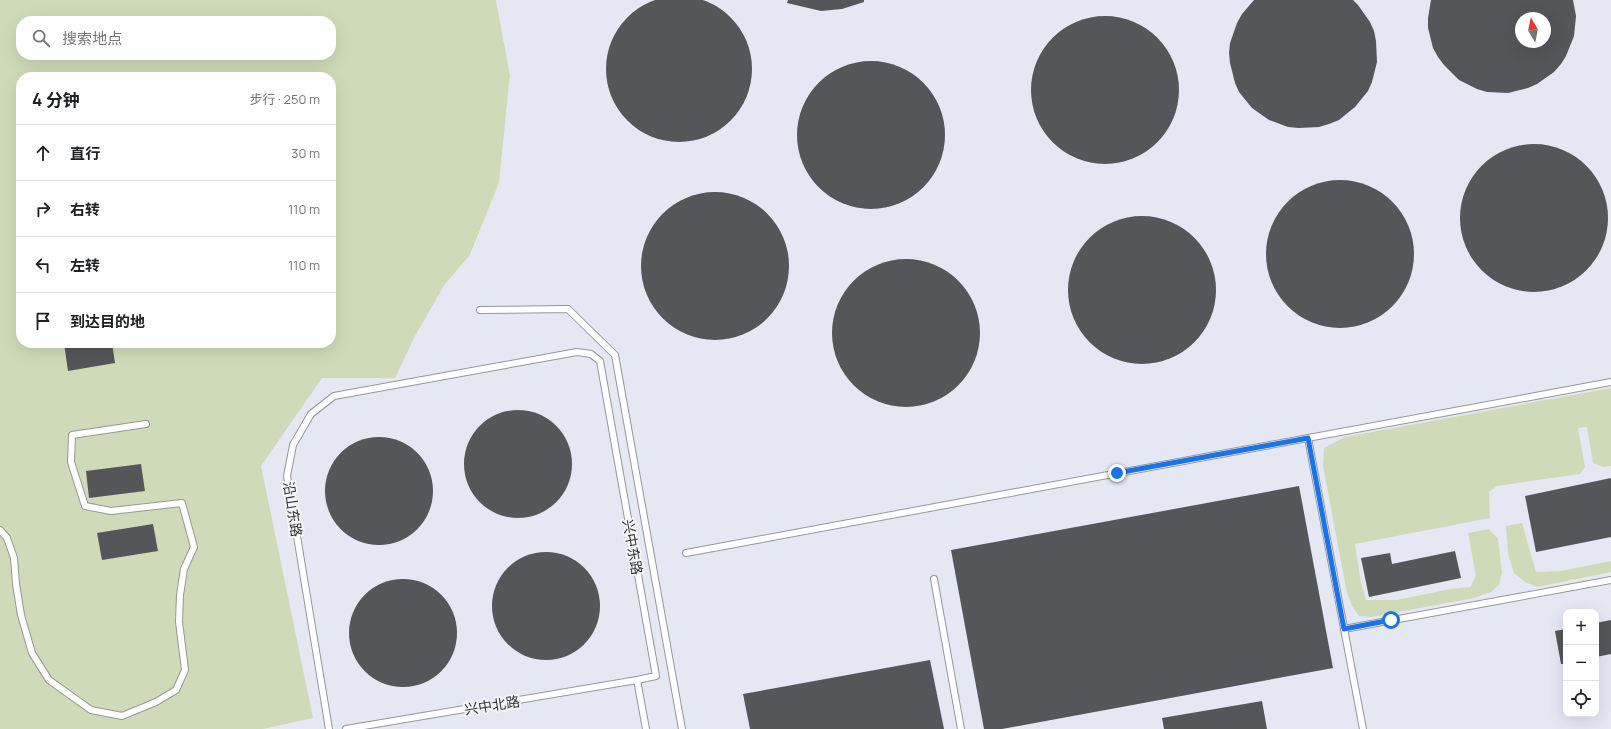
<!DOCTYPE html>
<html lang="zh">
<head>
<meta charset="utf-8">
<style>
  :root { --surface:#fff; --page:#f6f6f6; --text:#202124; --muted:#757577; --line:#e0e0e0 }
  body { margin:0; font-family:Manrope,"Noto Sans SC",sans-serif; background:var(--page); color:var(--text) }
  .controls { position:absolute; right:12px; bottom:12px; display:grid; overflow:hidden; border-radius:8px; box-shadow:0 4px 16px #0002 }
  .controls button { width:36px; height:36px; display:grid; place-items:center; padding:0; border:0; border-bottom:1px solid var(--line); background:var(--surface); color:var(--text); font:20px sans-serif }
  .compass { position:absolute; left:1515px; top:12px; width:36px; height:36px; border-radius:50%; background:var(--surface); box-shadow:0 4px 16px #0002; rotate:350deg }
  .stop { position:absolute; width:12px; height:12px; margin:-9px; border:3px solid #1a73e8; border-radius:50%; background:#fff }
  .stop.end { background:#1a73e8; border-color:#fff; box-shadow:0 1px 4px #0008 }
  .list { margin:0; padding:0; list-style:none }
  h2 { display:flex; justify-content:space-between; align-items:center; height:52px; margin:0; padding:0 16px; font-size:17px }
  h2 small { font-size:13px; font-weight:400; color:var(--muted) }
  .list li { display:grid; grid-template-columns:26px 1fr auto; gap:12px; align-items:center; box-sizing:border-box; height:56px; padding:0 16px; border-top:1px solid var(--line) }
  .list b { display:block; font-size:15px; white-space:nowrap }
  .list em { font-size:13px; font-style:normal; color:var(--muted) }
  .icon { flex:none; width:22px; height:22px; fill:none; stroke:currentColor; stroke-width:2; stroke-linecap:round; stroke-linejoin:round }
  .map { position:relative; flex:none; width:1611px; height:729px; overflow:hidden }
  .search { position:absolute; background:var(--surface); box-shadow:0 4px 16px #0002; left:16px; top:16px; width:320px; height:44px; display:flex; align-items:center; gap:10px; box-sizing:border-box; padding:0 14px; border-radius:16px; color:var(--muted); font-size:15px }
  .panel { position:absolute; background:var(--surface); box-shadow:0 4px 16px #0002; left:16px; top:72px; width:320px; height:276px; border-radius:16px }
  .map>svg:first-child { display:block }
  .built { fill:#e5e7f3; fill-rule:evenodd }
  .green { fill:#cfdbb8; fill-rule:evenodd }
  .building { fill:#55565a; fill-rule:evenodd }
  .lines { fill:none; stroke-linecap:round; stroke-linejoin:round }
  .lane-casing { stroke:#96979b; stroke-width:8 }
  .lane { stroke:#fff; stroke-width:6 }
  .route { stroke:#1a73e8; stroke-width:5 }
  .labels { text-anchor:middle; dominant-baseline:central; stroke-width:4; stroke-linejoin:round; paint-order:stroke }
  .street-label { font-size:14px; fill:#333335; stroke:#f4f4f9 }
</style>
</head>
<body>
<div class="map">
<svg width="1611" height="729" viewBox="0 0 1611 729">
  <rect width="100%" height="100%" fill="#f4f4f9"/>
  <path class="built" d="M496,0H1611V729H0V357L26,343H331L470,256L499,183L510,75ZM1521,18H1545V42H1521ZM1566,612H1596V714H1566Z"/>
  <g class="green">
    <path d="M0,0H496L510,75L499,183L470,255L445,284L415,336L395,378H322L261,466L313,718L263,729H0ZM21,21H331V55H21ZM21,77H331V343H21Z"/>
    <polygon points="1611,388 1611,466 1603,467 1593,463 1587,427 1578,428 1585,467 1580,474 1497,486 1489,492 1490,518 1355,544 1361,583 1366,600 1397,600 1450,589 1470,587 1476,576 1468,533 1489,529 1498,539 1502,572 1499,585 1491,592 1474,598 1372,617 1359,616 1352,606 1347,593 1323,466 1324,448 1345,437"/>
    <polygon points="1522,523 1536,572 1561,571 1611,561 1611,572 1537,587 1525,582 1514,573 1508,554 1506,526"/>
  </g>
  <g class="building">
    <circle cx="679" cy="69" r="73"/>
    <polygon points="788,0 864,0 864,2 842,9 821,11 787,3"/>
    <polygon points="1254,0 1353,0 1358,5 1370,22 1374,31 1376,41 1377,62 1372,82 1368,91 1355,107 1339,120 1329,124 1319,127 1299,128 1288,127 1269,120 1252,108 1239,92 1235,83 1230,63 1229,53 1230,43 1237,23 1242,14"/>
    <path d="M1431,0H1573L1576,16L1574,36L1566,56L1561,64L1554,72L1537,84L1528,88L1508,93L1487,92L1477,89L1459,80L1444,65L1438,57L1433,48L1428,28V18ZM1521,18H1545V42H1521Z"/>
    <circle cx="1105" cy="90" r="74"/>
    <circle cx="871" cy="135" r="74"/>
    <circle cx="1534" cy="218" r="74"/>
    <circle cx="1340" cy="254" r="74"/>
    <circle cx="715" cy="266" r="74"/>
    <circle cx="1142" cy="290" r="74"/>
    <circle cx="906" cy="333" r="74"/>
    <polygon points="64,343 112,343 115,363 68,371"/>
    <circle cx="518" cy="464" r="54"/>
    <circle cx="379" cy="491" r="54"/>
    <polygon points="141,464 145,491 89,498 86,471"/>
    <polygon points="1611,478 1611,537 1536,552 1525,496"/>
    <polygon points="1299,486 1333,668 1002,729 984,729 951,550"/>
    <polygon points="153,524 158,551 102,560 97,533"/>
    <polygon points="1455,551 1461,578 1369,597 1361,558 1390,553 1392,564"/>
    <circle cx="546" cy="606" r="54"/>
    <circle cx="403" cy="633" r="54"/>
    <polygon points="1611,620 1611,654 1596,657 1596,623"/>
    <polygon points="1566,629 1566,664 1561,664 1555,631"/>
    <polygon points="930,660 944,729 750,729 743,694"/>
    <polygon points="1262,701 1267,729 1164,729 1162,718"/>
  </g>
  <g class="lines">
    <g class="lane-casing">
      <g id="lane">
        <polyline points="480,310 568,309 615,355 682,729"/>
        <polyline points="1308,438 1363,729"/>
        <polyline points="0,530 7,538 14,558 16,584 21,615 32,653 49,680 91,710 122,716 156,702 176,690 185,670 179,622 180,595 184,569 194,547 182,503 111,511 85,506 71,462 72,435 146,424"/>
        <polyline points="686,553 1611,382"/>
        <polyline points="934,579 961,729"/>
        <polyline points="1344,629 1611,580"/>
        <polyline points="329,729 287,476 293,445 311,414 334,396 577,352 591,354 600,361 656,676 637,680 646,729"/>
        <polyline points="346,729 637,680"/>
      </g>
    </g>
    <use href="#lane" class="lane"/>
  </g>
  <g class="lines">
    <polyline class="route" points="1117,473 1308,438 1344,629 1391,620"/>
  </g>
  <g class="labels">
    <g class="street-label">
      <text transform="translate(293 509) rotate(81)">沿山东路</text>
      <text transform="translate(633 547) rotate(80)">兴中东路</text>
      <text transform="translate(492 705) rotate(-9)">兴中北路</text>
    </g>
  </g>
</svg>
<div class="controls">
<button>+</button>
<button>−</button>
<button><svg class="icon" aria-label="locate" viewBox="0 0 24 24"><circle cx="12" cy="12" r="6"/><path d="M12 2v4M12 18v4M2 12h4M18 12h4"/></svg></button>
</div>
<svg class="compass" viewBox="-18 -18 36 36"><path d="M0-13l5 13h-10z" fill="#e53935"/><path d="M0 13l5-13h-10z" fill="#757577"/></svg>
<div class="stop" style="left:1391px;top:620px"></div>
<div class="stop end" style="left:1117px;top:473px"></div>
<div class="search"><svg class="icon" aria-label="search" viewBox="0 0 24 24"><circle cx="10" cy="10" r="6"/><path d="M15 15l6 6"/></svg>搜索地点</div>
<section class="panel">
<h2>4 分钟<small>步行 · 250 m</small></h2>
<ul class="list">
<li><svg class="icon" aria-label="ahead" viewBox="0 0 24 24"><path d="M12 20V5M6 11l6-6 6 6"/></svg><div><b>直行</b></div><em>30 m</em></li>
<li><svg class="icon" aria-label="right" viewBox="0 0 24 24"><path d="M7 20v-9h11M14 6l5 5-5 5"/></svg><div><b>右转</b></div><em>110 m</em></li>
<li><svg class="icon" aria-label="left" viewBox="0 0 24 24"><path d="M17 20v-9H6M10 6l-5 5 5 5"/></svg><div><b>左转</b></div><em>110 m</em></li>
<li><svg class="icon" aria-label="arrive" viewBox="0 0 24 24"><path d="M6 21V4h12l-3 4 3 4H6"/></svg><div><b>到达目的地</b></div></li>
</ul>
</section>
</div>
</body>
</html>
